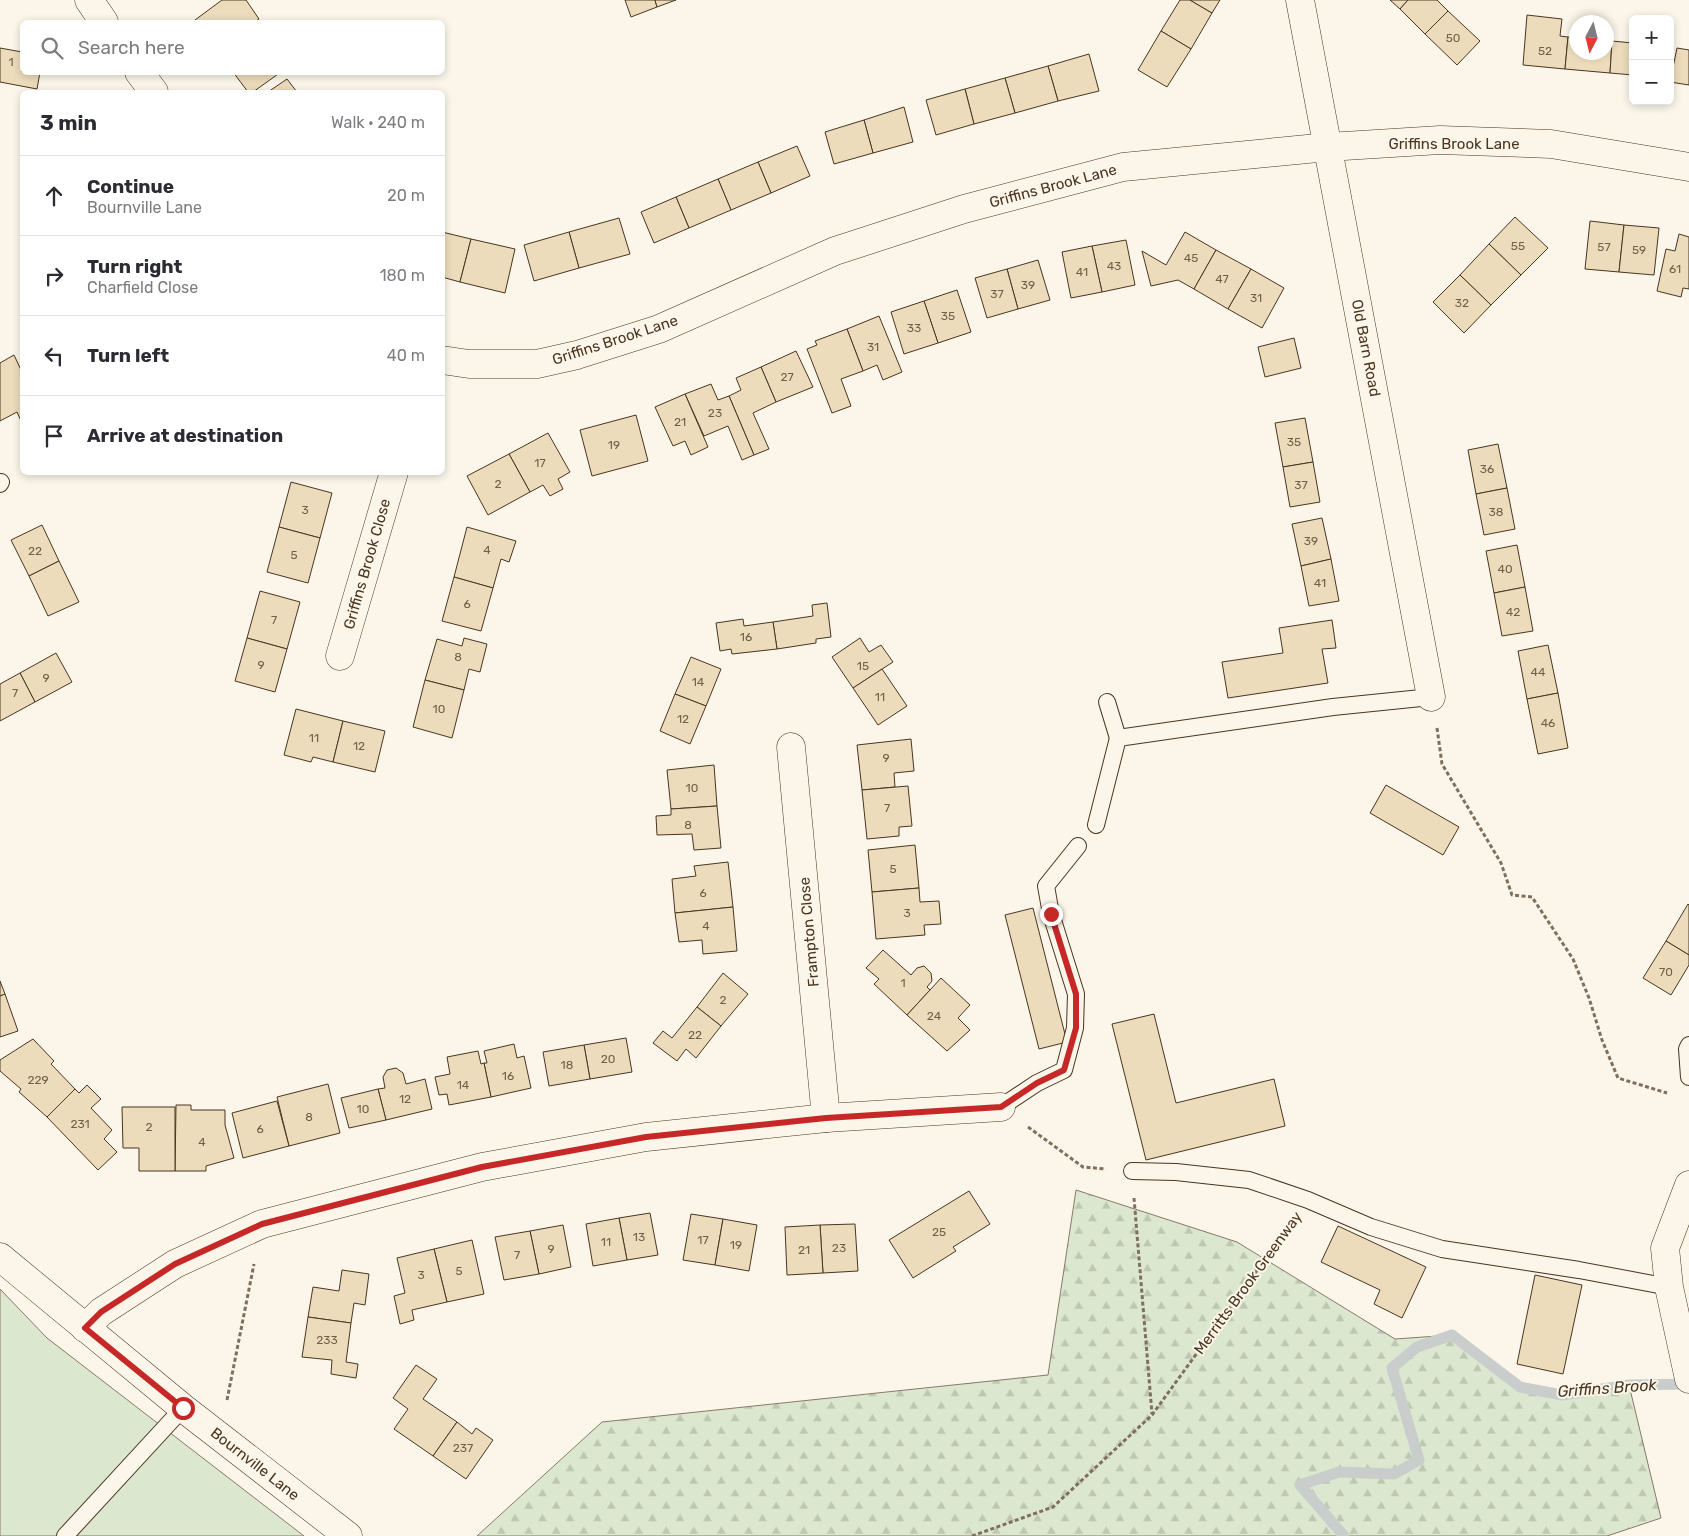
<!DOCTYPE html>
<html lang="en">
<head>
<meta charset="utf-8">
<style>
  :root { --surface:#fff; --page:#f7f7f7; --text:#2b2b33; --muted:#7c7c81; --line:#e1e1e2 }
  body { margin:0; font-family:Rubik,sans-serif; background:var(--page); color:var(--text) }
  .controls { position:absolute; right:15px; top:15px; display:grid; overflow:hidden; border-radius:8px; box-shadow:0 2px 8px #0003 }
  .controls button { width:45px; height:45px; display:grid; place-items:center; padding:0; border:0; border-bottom:1px solid var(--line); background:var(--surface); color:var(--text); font:25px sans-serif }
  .compass { position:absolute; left:1569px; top:15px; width:45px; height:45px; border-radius:50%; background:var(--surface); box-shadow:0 2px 8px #0003; rotate:187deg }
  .stop { position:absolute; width:15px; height:15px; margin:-11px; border:4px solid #c62828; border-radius:50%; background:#fff }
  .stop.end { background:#c62828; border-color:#fff; box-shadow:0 1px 5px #0008 }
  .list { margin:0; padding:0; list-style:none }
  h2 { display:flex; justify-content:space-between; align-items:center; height:65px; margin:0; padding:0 20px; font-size:21px }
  h2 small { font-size:16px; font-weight:400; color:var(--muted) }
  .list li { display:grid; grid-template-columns:32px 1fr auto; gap:15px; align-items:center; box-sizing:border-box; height:80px; padding:0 20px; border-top:1px solid var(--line) }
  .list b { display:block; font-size:19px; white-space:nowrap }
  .list p { margin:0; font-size:16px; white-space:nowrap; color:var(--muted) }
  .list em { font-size:16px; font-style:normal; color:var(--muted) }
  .icon { flex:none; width:28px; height:28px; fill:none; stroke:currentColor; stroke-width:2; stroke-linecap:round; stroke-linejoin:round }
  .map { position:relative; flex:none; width:1689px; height:1536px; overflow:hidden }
  .search { position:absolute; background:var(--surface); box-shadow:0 2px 8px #0003; left:20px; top:20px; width:425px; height:55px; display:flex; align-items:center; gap:12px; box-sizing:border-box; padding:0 18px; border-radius:8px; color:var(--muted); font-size:19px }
  .panel { position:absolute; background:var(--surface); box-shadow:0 2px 8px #0003; left:20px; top:90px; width:425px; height:385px; border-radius:8px }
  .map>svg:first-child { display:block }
  .forest { fill:url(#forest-firs); stroke:#887966 }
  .park { fill:#dce7d0; stroke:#887966 }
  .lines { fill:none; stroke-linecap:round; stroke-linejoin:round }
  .stream { stroke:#c9cecd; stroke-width:11 }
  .building { fill:#ecdcbc; stroke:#4a3520 }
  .service-casing { stroke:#4a3520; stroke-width:18 }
  .minor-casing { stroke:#4a3520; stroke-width:29 }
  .tertiary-casing { stroke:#4a3520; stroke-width:29 }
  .path { stroke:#7f6f5c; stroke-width:3; stroke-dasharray:4 2.5; stroke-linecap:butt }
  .service { stroke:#fbf6e9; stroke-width:16 }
  .minor { stroke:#fbf6e9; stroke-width:28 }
  .tertiary { stroke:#fbf6e9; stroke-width:28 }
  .route { stroke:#c62828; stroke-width:6 }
  .labels { text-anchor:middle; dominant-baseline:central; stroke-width:4; stroke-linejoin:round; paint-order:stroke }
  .number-label { font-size:12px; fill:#725f47 }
  .street-label { font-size:15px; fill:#4a3520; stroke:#fbf6e9 }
  .water-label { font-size:16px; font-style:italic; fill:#4a3520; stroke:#fbf6e9 }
</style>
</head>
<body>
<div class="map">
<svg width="1689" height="1536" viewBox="0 0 1689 1536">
  <defs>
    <pattern id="forest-firs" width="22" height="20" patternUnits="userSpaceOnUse" patternTransform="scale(1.25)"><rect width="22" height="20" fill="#dce7d0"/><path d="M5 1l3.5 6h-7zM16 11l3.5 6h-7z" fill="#bec7b2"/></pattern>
  </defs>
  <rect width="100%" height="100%" fill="#fbf6e9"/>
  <polygon class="forest" points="1076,1190 1237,1242 1395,1339 1452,1335 1520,1387 1562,1395 1629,1385 1661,1518 1607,1536 477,1536 602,1422 1048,1375"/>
  <polygon class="park" points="0,1289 47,1338 304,1536 0,1536"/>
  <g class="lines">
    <polyline class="stream" points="1344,1536 1300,1485 1339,1472 1394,1474 1419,1460 1392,1368 1417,1347 1452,1335 1520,1387 1562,1395 1629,1385 1689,1384"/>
  </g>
  <g class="building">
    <polygon points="222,0 246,0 259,19 254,22 197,22 195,20"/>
    <polygon points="625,0 655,0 657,7 631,17"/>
    <polygon points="655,0 676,0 657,7"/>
    <polygon points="1180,0 1190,0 1212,13 1191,49 1161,31"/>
    <polygon points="1190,0 1220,0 1212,13"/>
    <polygon points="1390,0 1408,0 1400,9"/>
    <polygon points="1408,0 1437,0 1448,11 1425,34 1400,9"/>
    <polygon points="1448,11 1480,41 1457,65 1425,34"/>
    <polygon points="1527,15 1562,19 1560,36 1568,37 1565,69 1523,65"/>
    <polygon points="1161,31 1191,49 1167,87 1138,70"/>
    <polygon points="1568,37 1576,38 1576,52 1606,52 1606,40 1612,41 1610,73 1565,69"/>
    <polygon points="1612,41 1633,43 1633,75 1610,73"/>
    <polygon points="0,48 22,52 22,72 40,72 37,89 0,82"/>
    <polygon points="1677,48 1689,50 1689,85 1670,82"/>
    <polygon points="1089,54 1099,91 1058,101 1048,66"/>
    <polygon points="1048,66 1058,101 1015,113 1005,78"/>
    <polygon points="233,72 281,72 253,92 248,92"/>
    <polygon points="1005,78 1015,113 974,124 965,89"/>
    <polygon points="287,79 297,92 268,92"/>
    <polygon points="965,89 974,124 936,135 926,100"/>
    <polygon points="904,107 913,142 873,153 864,120"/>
    <polygon points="864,120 873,153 834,164 825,132"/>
    <polygon points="797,146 810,176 771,193 758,162"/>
    <polygon points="758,162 771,193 731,210 718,179"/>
    <polygon points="718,179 731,210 689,228 676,197"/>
    <polygon points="676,197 689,228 654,243 641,212"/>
    <polygon points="1515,217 1548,248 1521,275 1489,244"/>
    <polygon points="619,218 630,254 579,268 569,232"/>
    <polygon points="1590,221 1624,225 1619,272 1585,269"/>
    <polygon points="1624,225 1659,228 1654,275 1619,272"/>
    <polygon points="442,232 471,239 460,282 442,277"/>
    <polygon points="569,232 579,268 534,281 524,245"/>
    <polygon points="1185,232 1216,250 1194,289 1178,280 1151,286 1142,251 1166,265"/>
    <polygon points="1679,234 1689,237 1689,289 1683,288 1681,297 1657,291 1666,249 1675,251"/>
    <polygon points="471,239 515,249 505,293 460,282"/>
    <polygon points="1126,240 1135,285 1102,292 1092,246"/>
    <polygon points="1489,244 1521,275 1491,305 1460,275"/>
    <polygon points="1092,246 1102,292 1071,298 1062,252"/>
    <polygon points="1216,250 1251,269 1228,309 1194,289"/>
    <polygon points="1038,260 1050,300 1018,309 1007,269"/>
    <polygon points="1007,269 1018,309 987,318 975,278"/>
    <polygon points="1251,269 1284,288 1262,328 1228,309"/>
    <polygon points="1460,275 1491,305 1464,333 1433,302"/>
    <polygon points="957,290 971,332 938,343 924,301"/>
    <polygon points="924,301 938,343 904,354 891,312"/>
    <polygon points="879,316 902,372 883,380 877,365 863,371 847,329"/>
    <polygon points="847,329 863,371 841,379 851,406 832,413 807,349 817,345 815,341"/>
    <polygon points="1294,338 1301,368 1265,377 1258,347"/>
    <polygon points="796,351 813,387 776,402 761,367"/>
    <polygon points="14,355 22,372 22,423 17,412 0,421 0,363"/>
    <polygon points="761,367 776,402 753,413 769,449 754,455 729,396 741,390 736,378"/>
    <polygon points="711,384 718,400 729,396 754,455 742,460 728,426 704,436 685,394"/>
    <polygon points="685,394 708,447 691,455 685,441 673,446 655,407"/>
    <polygon points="636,415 648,461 592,476 580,430"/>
    <polygon points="1305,418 1313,462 1283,467 1275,423"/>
    <polygon points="548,433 570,472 558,479 563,489 550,496 543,485 530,492 509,454"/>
    <polygon points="1498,444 1507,488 1476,494 1468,450"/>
    <polygon points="509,454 530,492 488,515 467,476"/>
    <polygon points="1313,462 1320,502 1290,507 1283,467"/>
    <polygon points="291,482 332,493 320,538 279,527"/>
    <polygon points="1507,488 1515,529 1484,535 1476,494"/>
    <polygon points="1322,518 1331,559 1301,566 1292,524"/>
    <polygon points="42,525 59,561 29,576 11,540"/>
    <polygon points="279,527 320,538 308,583 267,572"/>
    <polygon points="467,527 516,541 509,562 501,559 493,588 454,577"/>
    <polygon points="1517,545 1525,587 1494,593 1486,551"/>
    <polygon points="1331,559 1339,601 1309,606 1301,566"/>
    <polygon points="59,561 79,602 48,616 29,576"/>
    <polygon points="454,577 493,588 481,631 442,621"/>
    <polygon points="1525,587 1533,631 1502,636 1494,593"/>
    <polygon points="260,591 300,602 287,649 247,638"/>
    <polygon points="827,603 831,637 816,639 816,643 777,649 773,622 813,616 812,605"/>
    <polygon points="743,619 744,626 773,622 777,649 732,654 731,649 720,651 716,623"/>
    <polygon points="1332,620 1336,648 1322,649 1328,683 1228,698 1222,662 1283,653 1279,628"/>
    <polygon points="247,638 287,649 275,692 235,681"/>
    <polygon points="464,638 487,644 480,672 469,669 464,690 425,680 437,639 462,646"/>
    <polygon points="860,638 869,652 881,645 893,662 853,688 832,657"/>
    <polygon points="1548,645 1558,693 1527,699 1518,651"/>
    <polygon points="56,653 72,682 35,702 20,673"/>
    <polygon points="691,657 721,669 706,706 675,694"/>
    <polygon points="882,669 907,706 878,725 853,688"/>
    <polygon points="20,673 35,702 0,721 0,684"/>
    <polygon points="425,680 464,690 452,738 413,727"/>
    <polygon points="1558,693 1568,748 1538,754 1527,699"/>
    <polygon points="675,694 706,706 690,744 660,731"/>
    <polygon points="296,709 343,721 333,762 313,757 311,762 284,755"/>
    <polygon points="343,721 385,731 375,772 333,762"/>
    <polygon points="911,739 914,771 894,773 895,787 862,790 857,745"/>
    <polygon points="714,765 717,806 671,809 667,770"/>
    <polygon points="1386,785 1459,827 1443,855 1370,813"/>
    <polygon points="908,786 912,826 899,827 899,836 867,839 862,790"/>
    <polygon points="717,806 721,848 694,850 692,834 657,835 656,816 671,815 671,809"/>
    <polygon points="915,845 919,888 872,892 868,850"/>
    <polygon points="728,862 733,907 675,913 672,879 696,876 694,866"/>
    <polygon points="919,888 920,902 939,901 941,924 924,925 925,935 876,939 872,892"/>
    <polygon points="1688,904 1689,905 1689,955 1666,941"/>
    <polygon points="733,907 737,951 703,954 702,940 679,942 675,913"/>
    <polygon points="1033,908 1067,1042 1039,1049 1005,915"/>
    <polygon points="1666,941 1689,955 1689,965 1671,995 1643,978"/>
    <polygon points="883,950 911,975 917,968 924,966 931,973 932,981 927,987 930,990 907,1015 874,984 879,979 866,968"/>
    <polygon points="723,973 748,994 721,1026 697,1007"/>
    <polygon points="941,978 970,1005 958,1018 970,1030 947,1051 907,1015"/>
    <polygon points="0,981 5,994 0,996"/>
    <polygon points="5,994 18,1031 0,1037 0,996"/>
    <polygon points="697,1007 721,1026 696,1058 686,1049 677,1061 653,1043 663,1031 672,1038"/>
    <polygon points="1154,1014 1176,1103 1274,1079 1285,1126 1146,1160 1112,1024"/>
    <polygon points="626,1038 632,1072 590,1079 584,1045"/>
    <polygon points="33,1039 54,1061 51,1064 75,1089 47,1117 19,1092 21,1089 0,1071 0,1060"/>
    <polygon points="514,1044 517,1058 524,1056 531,1088 491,1097 484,1063 487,1063 484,1051"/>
    <polygon points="584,1045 590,1079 549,1086 543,1052"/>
    <polygon points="478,1051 481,1064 484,1063 491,1097 449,1105 447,1094 439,1095 435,1077 450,1074 447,1057"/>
    <polygon points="396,1068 403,1073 406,1084 425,1079 432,1109 386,1120 378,1089 385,1088 383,1077 387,1070"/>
    <polygon points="328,1084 340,1133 289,1146 277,1097"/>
    <polygon points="87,1085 101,1099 91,1108 112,1130 104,1139 117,1152 98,1170 47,1117 75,1089 79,1093"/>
    <polygon points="378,1089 386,1120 349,1128 341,1098"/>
    <polygon points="277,1101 289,1146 243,1158 232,1113"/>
    <polygon points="176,1105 191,1105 191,1110 225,1110 225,1125 234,1158 206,1166 206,1171 175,1171"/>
    <polygon points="122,1107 175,1107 175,1171 139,1171 139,1148 123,1148"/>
    <polygon points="969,1191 990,1224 953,1247 956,1251 913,1278 889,1240"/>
    <polygon points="650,1213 658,1255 627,1260 619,1218"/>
    <polygon points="691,1214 723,1219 715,1265 683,1260"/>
    <polygon points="619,1218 627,1260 593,1266 586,1224"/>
    <polygon points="723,1219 757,1225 749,1271 715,1265"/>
    <polygon points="855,1224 858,1271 823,1273 820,1225"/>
    <polygon points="563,1225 571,1267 539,1274 530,1231"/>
    <polygon points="820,1225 823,1273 787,1275 785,1227"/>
    <polygon points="1338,1226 1426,1267 1402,1318 1374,1304 1380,1290 1321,1262"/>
    <polygon points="530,1231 539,1274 504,1280 495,1237"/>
    <polygon points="472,1240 484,1294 447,1302 434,1249"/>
    <polygon points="434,1249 447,1302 412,1310 414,1320 400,1324 394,1296 405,1293 397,1258"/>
    <polygon points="342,1270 369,1274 365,1305 354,1303 351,1323 308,1317 313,1287 339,1291"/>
    <polygon points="1535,1275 1582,1285 1563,1374 1517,1364"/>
    <polygon points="308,1317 351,1323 346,1362 358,1364 356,1378 331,1374 332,1360 302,1357"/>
    <polygon points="416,1365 437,1379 423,1399 457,1422 433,1456 394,1429 408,1409 393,1398"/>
    <polygon points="457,1422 472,1434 476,1428 493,1440 466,1479 433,1456"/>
  </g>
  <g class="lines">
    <g class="service-casing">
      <g id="service">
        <polyline points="0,484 1,482"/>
        <polyline points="1107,702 1118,738"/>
        <polyline points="1096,825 1118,738 1333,707 1431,697"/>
        <polyline points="1689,1045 1687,1049 1689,1077"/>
        <polyline points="1001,1107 1037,1083 1064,1070 1075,1028 1076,994 1051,914 1046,886 1078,846"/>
        <polyline points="1132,1171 1176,1172 1249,1180 1308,1200 1371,1227 1442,1249 1579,1270 1669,1287"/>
        <polyline points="65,1536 183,1408"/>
      </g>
    </g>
    <g class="minor-casing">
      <g id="minor">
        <polyline points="89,0 104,22"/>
        <polyline points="1300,0 1431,697"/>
        <polyline points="139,72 154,92"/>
        <polyline points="442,360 469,364 537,364 577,355 659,329 835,251 964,209 1123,167 1328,147 1440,140 1551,144 1689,167"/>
        <polyline points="340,656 394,472"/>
        <polyline points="791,747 826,1118"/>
        <polyline points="85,1328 101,1312 175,1264 262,1224 482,1167 646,1137 826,1118 1001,1107"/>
      </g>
    </g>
    <g class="tertiary-casing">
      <g id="tertiary">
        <polyline points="1689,1185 1665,1248 1669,1287 1689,1379"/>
        <polyline points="0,1257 183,1408 348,1536"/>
      </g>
    </g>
    <g class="path">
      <polyline points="1437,728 1442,764 1501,863 1512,895 1532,897 1573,959 1589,998 1602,1040 1618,1078 1667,1093"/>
      <polyline points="1028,1127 1083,1167 1106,1169"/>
      <polyline points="1134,1198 1152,1414"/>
      <polyline points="227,1400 254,1264"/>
      <polyline points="972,1536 1053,1507 1152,1415 1292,1222"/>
    </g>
    <use href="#service" class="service"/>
    <use href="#minor" class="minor"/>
    <use href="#tertiary" class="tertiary"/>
  </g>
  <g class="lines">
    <polyline class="route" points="183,1408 85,1328 101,1312 175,1264 262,1224 482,1167 646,1137 826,1118 1001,1107 1037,1083 1064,1070 1076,1028 1076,994 1051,914"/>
  </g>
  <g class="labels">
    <g class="number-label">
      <text x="1453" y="38">50</text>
      <text x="1545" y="51">52</text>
      <text x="11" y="62">1</text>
      <text x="1518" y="246">55</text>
      <text x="1604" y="247">57</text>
      <text x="1639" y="250">59</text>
      <text x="1191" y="258">45</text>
      <text x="1114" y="266">43</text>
      <text x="1675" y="269">61</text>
      <text x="1082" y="272">41</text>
      <text x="1222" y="279">47</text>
      <text x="1028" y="285">39</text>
      <text x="997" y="294">37</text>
      <text x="1256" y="298">31</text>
      <text x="1462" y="303">32</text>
      <text x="948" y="316">35</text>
      <text x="914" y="328">33</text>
      <text x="873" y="347">31</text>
      <text x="787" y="377">27</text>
      <text x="715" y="413">23</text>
      <text x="680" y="422">21</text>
      <text x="1294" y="442">35</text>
      <text x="614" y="445">19</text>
      <text x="540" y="463">17</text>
      <text x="1487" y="469">36</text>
      <text x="498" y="484">2</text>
      <text x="1301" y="485">37</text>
      <text x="305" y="510">3</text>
      <text x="1496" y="512">38</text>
      <text x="1311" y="541">39</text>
      <text x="487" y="550">4</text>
      <text x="35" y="551">22</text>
      <text x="294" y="555">5</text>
      <text x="1505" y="569">40</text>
      <text x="1320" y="583">41</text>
      <text x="467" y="604">6</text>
      <text x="1513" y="612">42</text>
      <text x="274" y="620">7</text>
      <text x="746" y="637">16</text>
      <text x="458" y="657">8</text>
      <text x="261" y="665">9</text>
      <text x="863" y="666">15</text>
      <text x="1538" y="672">44</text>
      <text x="46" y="678">9</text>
      <text x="698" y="682">14</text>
      <text x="15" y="693">7</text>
      <text x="880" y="697">11</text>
      <text x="439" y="709">10</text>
      <text x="683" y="719">12</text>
      <text x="1548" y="723">46</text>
      <text x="314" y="738">11</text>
      <text x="359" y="746">12</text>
      <text x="886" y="758">9</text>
      <text x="692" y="788">10</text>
      <text x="887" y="808">7</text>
      <text x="688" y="825">8</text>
      <text x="893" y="869">5</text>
      <text x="703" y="893">6</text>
      <text x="907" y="913">3</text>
      <text x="706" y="926">4</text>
      <text x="1666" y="972">70</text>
      <text x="903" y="983">1</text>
      <text x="723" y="1000">2</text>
      <text x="934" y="1016">24</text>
      <text x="695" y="1035">22</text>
      <text x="608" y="1059">20</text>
      <text x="567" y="1065">18</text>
      <text x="508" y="1076">16</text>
      <text x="38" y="1080">229</text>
      <text x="463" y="1085">14</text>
      <text x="405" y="1099">12</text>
      <text x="363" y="1109">10</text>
      <text x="309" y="1117">8</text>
      <text x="80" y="1124">231</text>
      <text x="149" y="1127">2</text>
      <text x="260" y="1129">6</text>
      <text x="202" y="1142">4</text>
      <text x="939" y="1232">25</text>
      <text x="639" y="1237">13</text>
      <text x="703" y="1240">17</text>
      <text x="606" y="1242">11</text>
      <text x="736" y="1245">19</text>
      <text x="839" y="1248">23</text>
      <text x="551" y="1249">9</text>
      <text x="804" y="1250">21</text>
      <text x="517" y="1255">7</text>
      <text x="459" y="1271">5</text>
      <text x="421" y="1275">3</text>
      <text x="327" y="1340">233</text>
      <text x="463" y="1448">237</text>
    </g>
    <g class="street-label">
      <text x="1454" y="144">Griffins Brook Lane</text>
      <text transform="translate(1053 186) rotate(-15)">Griffins Brook Lane</text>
      <text transform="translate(615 340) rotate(-18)">Griffins Brook Lane</text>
      <text transform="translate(1366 348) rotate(79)">Old Barn Road</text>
      <text transform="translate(367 564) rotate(-74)">Griffins Brook Close</text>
      <text transform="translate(809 932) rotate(-95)">Frampton Close</text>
      <text transform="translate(1248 1283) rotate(-54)">Merritts Brook Greenway</text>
      <text transform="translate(255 1464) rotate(38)">Bournville Lane</text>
    </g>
    <g class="water-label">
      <text transform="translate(1607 1388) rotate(-4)">Griffins Brook</text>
    </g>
  </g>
</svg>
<div class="controls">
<button>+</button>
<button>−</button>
</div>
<svg class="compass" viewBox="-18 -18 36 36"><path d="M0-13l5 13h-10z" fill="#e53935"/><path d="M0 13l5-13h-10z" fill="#7c7c81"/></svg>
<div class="stop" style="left:183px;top:1408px"></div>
<div class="stop end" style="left:1051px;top:914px"></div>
<div class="search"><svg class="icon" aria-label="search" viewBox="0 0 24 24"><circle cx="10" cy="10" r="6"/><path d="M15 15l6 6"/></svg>Search here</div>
<section class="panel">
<h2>3 min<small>Walk · 240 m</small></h2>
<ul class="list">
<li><svg class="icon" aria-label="ahead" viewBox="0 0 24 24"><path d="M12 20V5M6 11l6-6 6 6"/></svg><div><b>Continue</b><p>Bournville Lane</p></div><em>20 m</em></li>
<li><svg class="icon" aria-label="right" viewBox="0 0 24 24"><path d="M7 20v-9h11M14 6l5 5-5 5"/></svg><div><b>Turn right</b><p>Charfield Close</p></div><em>180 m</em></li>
<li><svg class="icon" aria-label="left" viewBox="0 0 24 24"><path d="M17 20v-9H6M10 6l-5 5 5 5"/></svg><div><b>Turn left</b></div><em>40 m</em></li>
<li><svg class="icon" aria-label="arrive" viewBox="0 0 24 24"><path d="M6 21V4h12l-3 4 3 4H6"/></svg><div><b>Arrive at destination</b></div></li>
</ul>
</section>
</div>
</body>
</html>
